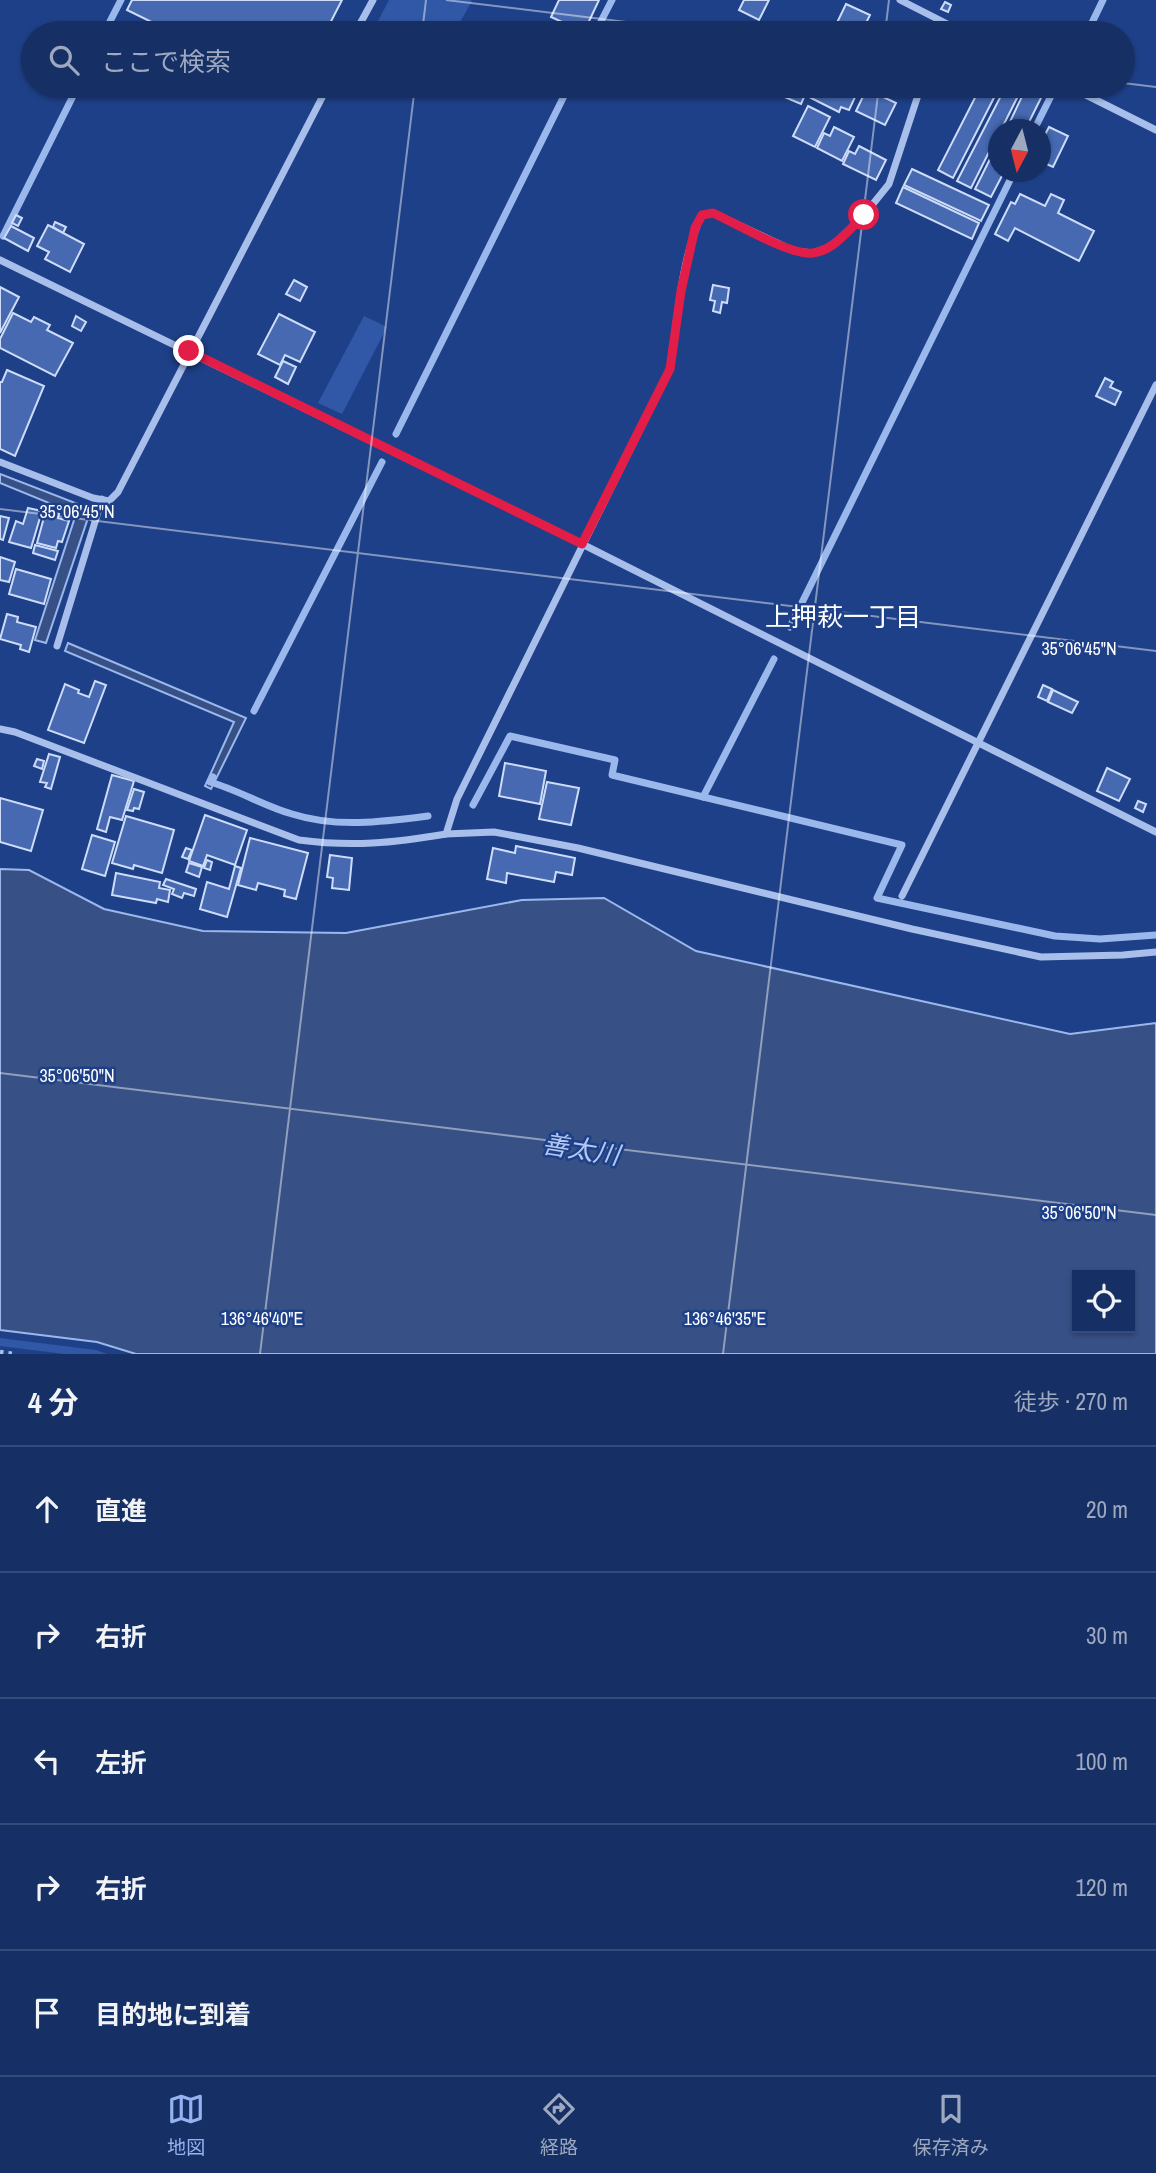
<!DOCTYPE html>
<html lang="ja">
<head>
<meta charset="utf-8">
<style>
  :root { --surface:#163066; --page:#1f386c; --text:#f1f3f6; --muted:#9ea9bf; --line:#354b7a; --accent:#95b2f1 }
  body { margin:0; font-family:"Archivo Narrow","Noto Sans JP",sans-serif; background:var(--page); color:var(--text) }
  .controls { position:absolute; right:21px; bottom:21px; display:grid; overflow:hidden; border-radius:0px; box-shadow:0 2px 5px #0004 }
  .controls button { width:63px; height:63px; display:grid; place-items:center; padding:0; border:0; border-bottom:2px solid var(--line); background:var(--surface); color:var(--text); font:35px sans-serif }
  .compass { position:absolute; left:988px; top:119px; width:63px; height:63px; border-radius:50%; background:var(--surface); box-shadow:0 2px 5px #0004; rotate:187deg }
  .stop { position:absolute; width:21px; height:21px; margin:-16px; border:5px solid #e11d48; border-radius:50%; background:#fff }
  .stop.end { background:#e11d48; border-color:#fff; box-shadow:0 2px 7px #0008 }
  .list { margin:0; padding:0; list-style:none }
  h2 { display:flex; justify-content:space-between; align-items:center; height:91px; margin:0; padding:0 28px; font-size:30px }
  h2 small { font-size:23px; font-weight:400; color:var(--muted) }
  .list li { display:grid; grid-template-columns:46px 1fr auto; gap:21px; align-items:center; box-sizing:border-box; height:126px; padding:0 28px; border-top:2px solid var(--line) }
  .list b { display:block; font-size:26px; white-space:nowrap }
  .list em { font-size:23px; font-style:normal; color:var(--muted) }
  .icon { flex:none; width:38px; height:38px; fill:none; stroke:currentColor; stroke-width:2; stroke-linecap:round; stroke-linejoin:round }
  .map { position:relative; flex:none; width:1156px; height:1354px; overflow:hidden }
  .search { position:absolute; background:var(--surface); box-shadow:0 2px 5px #0004; left:21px; right:21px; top:21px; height:77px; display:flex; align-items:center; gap:18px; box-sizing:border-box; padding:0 24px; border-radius:38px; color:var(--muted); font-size:26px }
  .sheet { height:721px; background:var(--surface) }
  nav { display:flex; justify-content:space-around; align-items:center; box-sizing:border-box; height:98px; border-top:2px solid var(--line); background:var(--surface); font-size:19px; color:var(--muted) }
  nav a { display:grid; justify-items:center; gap:4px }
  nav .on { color:var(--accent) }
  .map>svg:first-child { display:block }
  .green { fill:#3158a6 }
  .water { fill:#375086; stroke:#9bb8ed; stroke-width:2; fill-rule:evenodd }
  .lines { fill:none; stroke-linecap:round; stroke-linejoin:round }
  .stream { stroke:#9bb8ed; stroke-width:7 }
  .building { fill:#4669b1; stroke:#cddcf8; stroke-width:2 }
  .path { stroke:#a8bfeb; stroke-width:4.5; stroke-dasharray:3.5 5; stroke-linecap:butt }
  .street { stroke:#a8bfeb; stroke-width:7 }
  .route { stroke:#e11d48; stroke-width:9 }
  .ticks { fill:none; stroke:#fff; stroke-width:2; stroke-opacity:0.45 }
  .labels { text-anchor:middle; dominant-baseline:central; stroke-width:5; stroke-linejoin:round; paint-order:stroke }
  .neighbourhood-label { font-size:26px; fill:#fff; stroke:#1e4088 }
  .water-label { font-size:26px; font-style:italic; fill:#b3c9f3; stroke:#1e4088 }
  .ticks-label { font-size:18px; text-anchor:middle; fill:#fff; stroke:#1e4088; stroke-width:5; stroke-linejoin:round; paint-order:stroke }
</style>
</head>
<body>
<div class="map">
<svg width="1156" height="1354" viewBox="0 0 1156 1354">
  <rect width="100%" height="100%" fill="#1e4088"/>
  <g class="green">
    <polygon points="389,0 470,0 472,1 454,33 401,33 378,21"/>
    <polygon points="364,316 387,327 342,414 318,403"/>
    <polygon points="0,1338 96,1350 107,1354 64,1354 0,1346"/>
  </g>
  <g class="water">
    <polygon points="0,474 91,509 46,643 35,640 76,514 0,483"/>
    <polygon points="68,643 246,718 211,789 205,786 234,722 65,651"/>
    <path d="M0,869L29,870L104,909L203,931L346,933L522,900L604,898L696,951L1070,1034L1156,1023V1354H136L97,1342L0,1330ZM1130,1275V1328H1077V1275Z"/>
  </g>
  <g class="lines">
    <g class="stream">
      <polyline points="104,33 121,0"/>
      <polyline points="595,33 612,0"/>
      <polyline points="1087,33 1103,0"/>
      <polyline points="1034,130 1051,96"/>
      <polyline points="3,236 78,86"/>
      <polyline points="396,434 569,86"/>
      <polyline points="790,627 1014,172"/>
      <polyline points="254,711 382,462"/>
      <path d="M213,777L210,782C238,790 264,806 292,814C336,828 382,822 428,816"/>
      <polyline points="703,797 774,659"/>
      <polyline points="473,805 510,736 615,760 612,775 902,845 877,898 1055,936 1100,939 1156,935"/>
    </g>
  </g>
  <g class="building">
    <polygon points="132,0 342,0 325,33 174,33 127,10"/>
    <polygon points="559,0 599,0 584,32 551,17"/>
    <polygon points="744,0 769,0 759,20 739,10"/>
    <polygon points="945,2 951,5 948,12 941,9"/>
    <polygon points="846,4 870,15 861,33 832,33"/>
    <polygon points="884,22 896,28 893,33 878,33"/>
    <polygon points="280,86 299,86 295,93"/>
    <polygon points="756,86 774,86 771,92"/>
    <polygon points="775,86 809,86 801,104 782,96 784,90"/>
    <polygon points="817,86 837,86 856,95 849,110 841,107 839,112 811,98"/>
    <polygon points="868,86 880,86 885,88 881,96 896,103 885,125 856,111"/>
    <polygon points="981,86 1000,86 953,178 938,170"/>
    <polygon points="1006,86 1023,86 1001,130 998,130 998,134 971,188 957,181"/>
    <polygon points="1027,86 1043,94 1025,130 1006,130"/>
    <polygon points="808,106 830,117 815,147 793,136"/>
    <polygon points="834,127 854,137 842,161 817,148 824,133 830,136"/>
    <polygon points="1049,127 1068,136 1053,167 1040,161 1040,144"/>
    <polygon points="998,143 998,172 1004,172 991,197 975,189"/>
    <polygon points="859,146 886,160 876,180 843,164 849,151 855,154"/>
    <polygon points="912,169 989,205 981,221 904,185"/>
    <polygon points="903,187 979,223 972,239 896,203"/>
    <polygon points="1020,194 1045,206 1051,194 1064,200 1058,213 1094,231 1079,261 1015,228 1008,241 995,234 1011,202 1015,204"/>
    <polygon points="16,215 22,218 18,226 12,223"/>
    <polygon points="55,222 66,227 63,233 53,227"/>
    <polygon points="48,225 84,244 70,272 45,259 49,252 37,246"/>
    <polygon points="11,226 34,238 28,251 4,238"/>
    <polygon points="294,280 307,287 300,301 286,294"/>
    <polygon points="713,285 729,288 727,303 722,302 720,313 713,311 715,301 710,300"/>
    <polygon points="0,287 19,297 0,333"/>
    <polygon points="13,313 31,322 34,317 50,325 47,330 73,343 55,376 0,348 0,339"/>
    <polygon points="279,314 315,332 300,362 285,355 280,365 258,354"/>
    <polygon points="76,316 86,322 81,331 72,326"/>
    <polygon points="283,361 296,367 288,384 275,377"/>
    <polygon points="7,370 44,386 15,456 0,449 0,382 2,382"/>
    <polygon points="1105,378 1113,382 1110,387 1121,392 1115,405 1096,396"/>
    <polygon points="28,508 42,511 31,548 9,542 16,521 23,524"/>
    <polygon points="46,510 59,514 58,518 69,521 62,542 58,541 56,548 37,543"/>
    <polygon points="0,516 9,518 3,540 0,539"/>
    <polygon points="35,545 58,551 55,560 33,553"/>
    <polygon points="0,557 15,562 9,582 0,580"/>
    <polygon points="16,569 51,579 44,604 9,594"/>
    <polygon points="7,614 18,617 17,622 36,627 29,652 20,649 21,645 0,639"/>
    <polygon points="95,681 106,685 84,743 48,730 65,684 79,690 78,693 89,697"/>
    <polygon points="1043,685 1052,689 1047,701 1038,697"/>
    <polygon points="1053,690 1078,702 1072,713 1048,702"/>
    <polygon points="49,754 60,757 51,789 45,787 47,783 40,782"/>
    <polygon points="37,759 44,761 42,769 34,766"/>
    <polygon points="505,763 546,771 540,804 499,796"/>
    <polygon points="1107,768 1130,779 1119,801 1097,791"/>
    <polygon points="112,775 134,781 122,820 110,817 106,832 97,829"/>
    <polygon points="547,782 579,788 571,825 539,819"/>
    <polygon points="134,789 144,792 139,809 134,808 133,811 127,810"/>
    <polygon points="0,798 43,810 31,851 0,842"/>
    <polygon points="1138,801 1146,804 1143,812 1135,808"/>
    <polygon points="205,815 247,830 235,865 207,855 203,866 189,861"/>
    <polygon points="126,816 174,830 162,873 134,865 133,869 112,863"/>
    <polygon points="92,835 115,842 105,876 82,869"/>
    <polygon points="250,838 308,853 296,899 284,896 285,890 258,883 256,890 238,885"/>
    <polygon points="516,846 575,858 572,875 556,872 554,882 507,873 506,883 487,879 493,848 515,853"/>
    <polygon points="186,848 192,850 188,859 182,857"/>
    <polygon points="330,855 352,858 349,890 332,888 333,878 327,877"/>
    <polygon points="207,860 212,862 210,870 204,868"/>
    <polygon points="189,863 202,867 199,877 186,872"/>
    <polygon points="235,866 241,868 227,917 200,909 207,882 229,889"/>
    <polygon points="116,873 160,882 159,888 170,890 168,902 157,899 156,903 112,895"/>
    <polygon points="166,879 196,889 194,896 184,893 182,898 172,894 174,889 163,885"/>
  </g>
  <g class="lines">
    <polyline class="path" points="0,1352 14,1354"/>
    <g class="street">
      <polyline points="900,0 965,33"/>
      <polyline points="355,33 373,0"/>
      <polyline points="937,33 940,21"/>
      <polyline points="1068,86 1156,130"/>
      <polyline points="0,260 582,544 1156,832"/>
      <polyline points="0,462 93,498 109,501 118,492 328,86"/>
      <polyline points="57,646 102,499"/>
      <path d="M0,729L15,732L299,840C352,847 393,843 446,834L457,799L670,369C677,322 681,257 702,215L713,213L794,251L813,253L832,246L864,215L889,184L921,86"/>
      <polyline points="446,834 494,832 578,848 912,929 1041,957 1123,955 1156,952"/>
      <polyline points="902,896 1156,385"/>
    </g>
  </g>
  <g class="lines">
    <path class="route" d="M189,351L582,544L670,369L681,291L695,228L702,215L713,213C735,223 791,256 813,253C833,251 851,228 864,215"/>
  </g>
  <path class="ticks" d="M446,0L716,33M422,33L426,0M885,33L889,0M1123,83L1156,87M0,509L1156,651M0,1073L1156,1215M260,1354L415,86M723,1354L879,86"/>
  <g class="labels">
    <g class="neighbourhood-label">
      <text x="843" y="616">上押萩一丁目</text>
    </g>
    <g class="water-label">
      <text transform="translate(581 1149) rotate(9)">善太川</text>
    </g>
  </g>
  <g class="ticks-label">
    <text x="77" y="518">35°06'45"N</text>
    <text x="1079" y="655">35°06'45"N</text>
    <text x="77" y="1082">35°06'50"N</text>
    <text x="1079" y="1219">35°06'50"N</text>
    <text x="262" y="1325">136°46'40"E</text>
    <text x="725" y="1325">136°46'35"E</text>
  </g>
</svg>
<div class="controls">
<button><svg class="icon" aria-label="locate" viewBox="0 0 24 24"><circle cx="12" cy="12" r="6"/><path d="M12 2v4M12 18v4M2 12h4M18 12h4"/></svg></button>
</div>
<svg class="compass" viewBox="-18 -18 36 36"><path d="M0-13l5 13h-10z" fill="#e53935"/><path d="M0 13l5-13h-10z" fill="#9ea9bf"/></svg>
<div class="stop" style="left:864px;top:215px"></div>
<div class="stop end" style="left:189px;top:351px"></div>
<div class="search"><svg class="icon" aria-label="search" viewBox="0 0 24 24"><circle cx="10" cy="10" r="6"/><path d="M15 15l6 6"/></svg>ここで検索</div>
</div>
<section class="sheet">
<h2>4 分<small>徒歩 · 270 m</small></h2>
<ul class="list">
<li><svg class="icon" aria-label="ahead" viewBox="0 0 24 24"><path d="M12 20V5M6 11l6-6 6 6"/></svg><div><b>直進</b></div><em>20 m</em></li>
<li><svg class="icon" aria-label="right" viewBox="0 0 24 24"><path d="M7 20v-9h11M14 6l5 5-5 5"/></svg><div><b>右折</b></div><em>30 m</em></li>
<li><svg class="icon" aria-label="left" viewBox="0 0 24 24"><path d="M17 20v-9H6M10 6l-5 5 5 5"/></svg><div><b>左折</b></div><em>100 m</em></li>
<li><svg class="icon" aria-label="right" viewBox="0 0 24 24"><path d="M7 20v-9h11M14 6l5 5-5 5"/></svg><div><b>右折</b></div><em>120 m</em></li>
<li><svg class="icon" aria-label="arrive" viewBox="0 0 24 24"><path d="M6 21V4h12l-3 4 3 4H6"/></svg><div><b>目的地に到着</b></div></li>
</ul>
</section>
<nav>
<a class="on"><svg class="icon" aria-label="map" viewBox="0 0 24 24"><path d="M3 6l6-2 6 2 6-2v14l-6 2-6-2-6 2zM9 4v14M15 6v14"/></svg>地図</a>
<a><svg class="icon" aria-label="directions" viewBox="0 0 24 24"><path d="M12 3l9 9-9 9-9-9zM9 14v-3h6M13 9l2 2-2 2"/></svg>経路</a>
<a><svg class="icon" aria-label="saved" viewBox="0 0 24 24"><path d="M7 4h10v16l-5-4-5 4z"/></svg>保存済み</a>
</nav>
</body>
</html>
